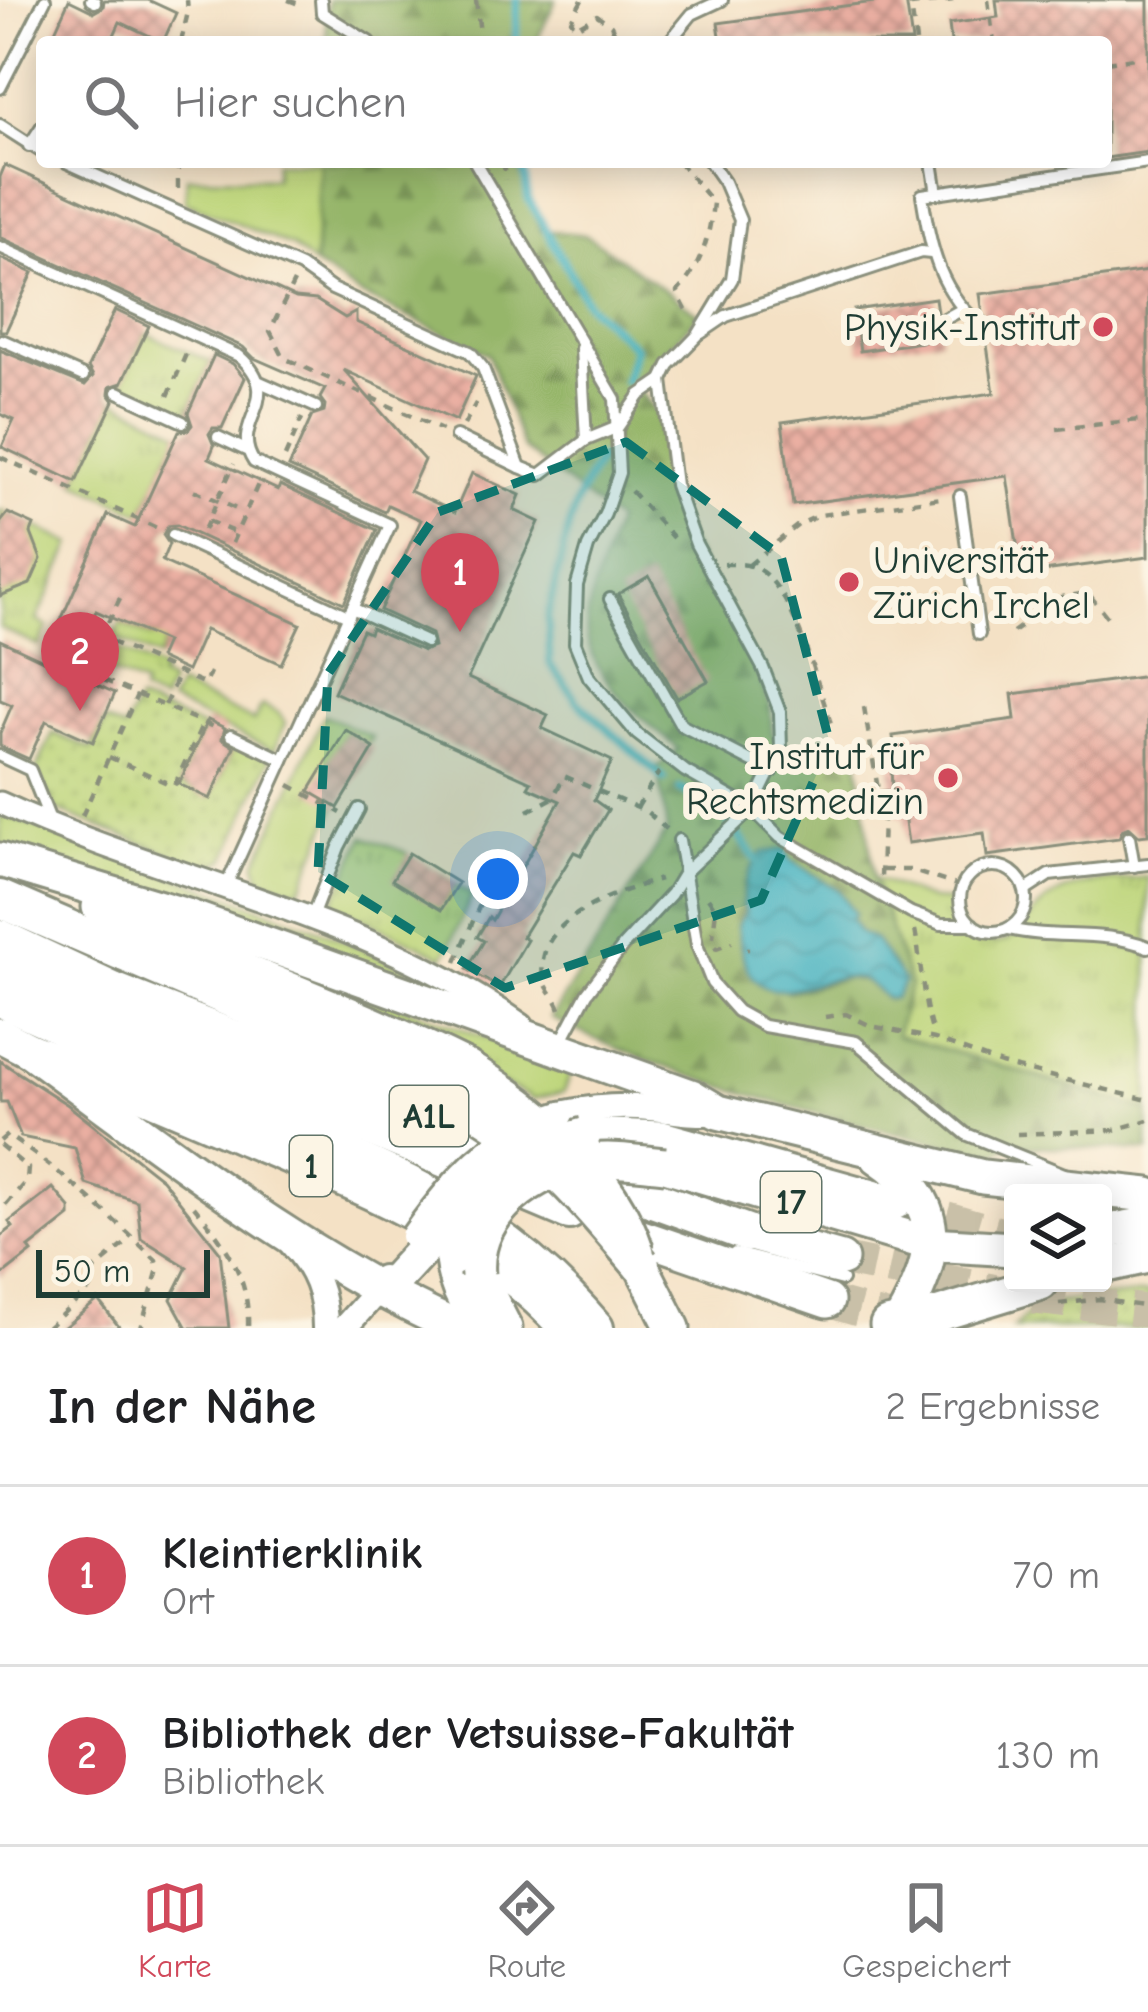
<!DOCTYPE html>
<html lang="de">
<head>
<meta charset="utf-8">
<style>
  :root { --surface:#fff; --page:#f6f6f6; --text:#202124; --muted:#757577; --line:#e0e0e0; --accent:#d1495b }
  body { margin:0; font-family:"Comic Neue",sans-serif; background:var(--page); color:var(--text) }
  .controls { position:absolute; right:36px; bottom:36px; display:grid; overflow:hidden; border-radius:12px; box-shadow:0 6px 30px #0003 }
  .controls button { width:108px; height:108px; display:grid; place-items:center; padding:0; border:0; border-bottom:3px solid var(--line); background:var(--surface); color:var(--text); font:60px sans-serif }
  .scale { position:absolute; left:36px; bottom:30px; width:174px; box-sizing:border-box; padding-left:12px; border:6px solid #1f3d34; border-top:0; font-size:33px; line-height:42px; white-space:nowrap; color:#1f3d34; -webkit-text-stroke:9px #fcf5e5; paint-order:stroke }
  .you { position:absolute; left:498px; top:879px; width:42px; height:42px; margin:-30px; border:9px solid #fff; border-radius:50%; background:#1a73e8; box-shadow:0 0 0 18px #1a73e833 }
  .badge { display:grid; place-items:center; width:78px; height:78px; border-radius:50%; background:var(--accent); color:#fff; font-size:39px; font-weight:700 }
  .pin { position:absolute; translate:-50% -99px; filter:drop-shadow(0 3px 6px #0008) }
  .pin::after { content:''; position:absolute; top:63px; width:42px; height:36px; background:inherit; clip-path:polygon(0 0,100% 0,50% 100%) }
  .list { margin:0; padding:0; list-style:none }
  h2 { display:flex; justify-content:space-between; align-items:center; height:156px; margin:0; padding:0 48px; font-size:51px }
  h2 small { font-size:39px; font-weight:400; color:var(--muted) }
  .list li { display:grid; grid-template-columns:78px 1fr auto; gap:36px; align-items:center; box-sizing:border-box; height:180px; padding:0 48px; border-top:3px solid var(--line) }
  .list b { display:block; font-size:45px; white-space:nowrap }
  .list p { margin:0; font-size:39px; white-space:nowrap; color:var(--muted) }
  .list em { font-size:39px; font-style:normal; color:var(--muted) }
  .icon { flex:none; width:66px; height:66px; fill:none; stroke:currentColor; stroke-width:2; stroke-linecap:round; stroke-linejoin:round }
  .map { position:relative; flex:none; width:1148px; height:1328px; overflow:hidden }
  .search { position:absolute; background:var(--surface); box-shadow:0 6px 30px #0003; left:36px; right:36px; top:36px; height:132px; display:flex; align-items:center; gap:30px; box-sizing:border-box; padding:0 42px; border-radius:12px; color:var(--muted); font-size:45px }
  .sheet { height:516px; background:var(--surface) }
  nav { display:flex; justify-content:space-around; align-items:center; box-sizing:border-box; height:168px; border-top:3px solid var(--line); background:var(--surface); font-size:33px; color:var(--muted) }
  nav a { display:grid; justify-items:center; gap:6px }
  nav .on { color:var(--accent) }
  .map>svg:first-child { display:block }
  .grass { fill:url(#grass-tufts); stroke:#6e8957; stroke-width:3 }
  .forest { fill:url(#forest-firs); stroke:#5a7a4f; stroke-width:3; fill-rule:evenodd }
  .park { fill:url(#park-dots); stroke:#6e8957; stroke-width:3 }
  .garden { fill:#bdd57a; stroke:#6e8957; stroke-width:3 }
  .water { fill:url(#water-waves); stroke:#32787a; stroke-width:3 }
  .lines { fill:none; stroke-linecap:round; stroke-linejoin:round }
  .stream { stroke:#45b2c1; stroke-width:8 }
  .building { fill:url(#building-cross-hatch) }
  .trunk-tunnel { stroke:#c9c0a8; stroke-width:33; stroke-dasharray:33 16; stroke-linecap:butt }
  .service-casing { stroke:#8a8f7c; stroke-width:16 }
  .minor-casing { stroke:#8a8f7c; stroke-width:27 }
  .tertiary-casing { stroke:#8a8f7c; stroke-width:30 }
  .primary-casing { stroke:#8a8f7c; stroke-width:39 }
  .trunk-casing { stroke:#8a8f7c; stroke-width:39 }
  .motorway-casing { stroke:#8a8f7c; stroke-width:42 }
  .path { stroke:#8a8f7c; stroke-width:4.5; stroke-dasharray:9 9; stroke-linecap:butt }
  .service { stroke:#fff; stroke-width:10 }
  .minor { stroke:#fff; stroke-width:21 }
  .tertiary { stroke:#fff; stroke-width:24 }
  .primary { stroke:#fff; stroke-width:33 }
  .trunk { stroke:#fff; stroke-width:33 }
  .motorway { stroke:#fff; stroke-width:36 }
  .tertiary-bridge-casing { stroke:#8a8f7c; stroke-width:30; stroke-linecap:butt }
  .primary-bridge-casing { stroke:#8a8f7c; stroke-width:39; stroke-linecap:butt }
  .trunk-bridge-casing { stroke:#8a8f7c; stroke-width:39; stroke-linecap:butt }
  .motorway-bridge-casing { stroke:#8a8f7c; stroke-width:42; stroke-linecap:butt }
  .tertiary-bridge { stroke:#fff; stroke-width:24 }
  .primary-bridge { stroke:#fff; stroke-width:33 }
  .trunk-bridge { stroke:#fff; stroke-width:33 }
  .motorway-bridge { stroke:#fff; stroke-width:36 }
  .marked { fill:#0f766e; fill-opacity:0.2; stroke:#0f766e; stroke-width:9; stroke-dasharray:24 15; stroke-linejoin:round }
  .poi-dot { fill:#d1495b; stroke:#fcf5e5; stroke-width:4.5 }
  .labels { text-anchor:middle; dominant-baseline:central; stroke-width:12; stroke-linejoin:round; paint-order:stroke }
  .shield { fill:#fcf5e5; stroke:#617469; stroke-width:3 }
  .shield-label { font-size:36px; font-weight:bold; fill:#1f3d34 }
  .poi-label { font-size:39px; fill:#1f3d34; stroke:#fcf5e5; text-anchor:end }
</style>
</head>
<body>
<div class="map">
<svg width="1148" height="1328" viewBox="0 0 1148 1328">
  <defs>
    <pattern id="grass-tufts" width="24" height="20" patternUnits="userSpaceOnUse" patternTransform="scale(3)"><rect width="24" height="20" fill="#bdd57a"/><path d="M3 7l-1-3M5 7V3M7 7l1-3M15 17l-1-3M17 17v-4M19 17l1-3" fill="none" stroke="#a2b86a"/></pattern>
    <pattern id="forest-firs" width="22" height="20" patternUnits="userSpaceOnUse" patternTransform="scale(3)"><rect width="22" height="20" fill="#96b66a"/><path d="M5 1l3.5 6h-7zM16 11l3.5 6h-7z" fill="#7a9558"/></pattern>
    <pattern id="park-dots" width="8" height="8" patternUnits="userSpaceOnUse" patternTransform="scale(3)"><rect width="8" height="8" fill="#bdd57a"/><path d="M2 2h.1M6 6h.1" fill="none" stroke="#a2b86a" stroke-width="1.8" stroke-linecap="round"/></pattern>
    <pattern id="water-waves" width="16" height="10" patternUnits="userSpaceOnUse" patternTransform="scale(3)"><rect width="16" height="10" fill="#45b2c1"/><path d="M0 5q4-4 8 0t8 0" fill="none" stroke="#39929e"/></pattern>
    <pattern id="building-cross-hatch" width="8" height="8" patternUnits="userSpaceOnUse" patternTransform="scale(3)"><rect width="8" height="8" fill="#eaafa2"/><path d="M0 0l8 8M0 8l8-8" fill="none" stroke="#bd9085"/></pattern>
  </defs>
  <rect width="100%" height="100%" fill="#fcf5e5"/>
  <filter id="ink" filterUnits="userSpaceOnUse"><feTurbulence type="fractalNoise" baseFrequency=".00833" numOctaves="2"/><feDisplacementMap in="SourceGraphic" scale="24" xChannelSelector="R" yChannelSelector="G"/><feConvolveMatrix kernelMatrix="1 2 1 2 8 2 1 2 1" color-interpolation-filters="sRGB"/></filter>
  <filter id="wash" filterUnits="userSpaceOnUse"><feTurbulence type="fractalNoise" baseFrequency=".004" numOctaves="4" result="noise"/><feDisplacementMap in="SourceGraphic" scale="48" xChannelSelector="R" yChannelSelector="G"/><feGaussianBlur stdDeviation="2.7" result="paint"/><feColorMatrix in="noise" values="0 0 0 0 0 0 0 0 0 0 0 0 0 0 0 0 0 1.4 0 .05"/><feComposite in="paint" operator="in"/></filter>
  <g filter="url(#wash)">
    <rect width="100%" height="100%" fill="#f4e1c5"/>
    <g class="grass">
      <polygon points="145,333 211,362 187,414 121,385"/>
      <polygon points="114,400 179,432 142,513 76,482"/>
      <polygon points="0,510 72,544 37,620 48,627 39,646 0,628"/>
      <polygon points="108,585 174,624 159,658 113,637 120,623 152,637 159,623 110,593 91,636 163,671 160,678 170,683 162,702 142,693 144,686 75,657"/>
      <polygon points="324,715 372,737 333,812 303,884 297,890 261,880 256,864"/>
      <polygon points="364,837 405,852 472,895 444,957 332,904"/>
      <path d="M1148,877V1110L896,1036L874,878L931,900L949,901L961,928C1016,968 1018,916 1054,896C1080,880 1118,881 1148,877Z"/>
      <polygon points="185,927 572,1069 564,1092 533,1099"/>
    </g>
    <g class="forest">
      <polygon points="328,0 556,0 536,42 326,42"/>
      <path d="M320,162H517L540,230L586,235L699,314L635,385L658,413L667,481L681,526L758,675L770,706L772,734L798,755L856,743L874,878L910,985L896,1035L1148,1110V1151L1009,1145L993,1155C849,1123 682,1085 551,1018L667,831L658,767L679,749C645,721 599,687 588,641C581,611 607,551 616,521L523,448L488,354L359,294L315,265ZM790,860L829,884L860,933L875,940L887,999L865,981L847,978L789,992L760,978L737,925L746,911L742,905L744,883Z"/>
    </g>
    <g class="park">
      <polygon points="138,701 204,728 179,784 210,798 236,743 270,759 225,860 211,866 191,862 56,810 36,770 53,733 91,749 106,721 124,730"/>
      <polygon points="1148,1293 1148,1328 1013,1328 1040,1304"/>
    </g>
    <g class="garden">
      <polygon points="275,162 320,162 314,265 291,246 185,202 187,177 275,178"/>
      <polygon points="178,686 254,721 262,705 279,713 285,723 274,751 170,702"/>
      <polygon points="0,813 318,929 452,990 447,996 0,845"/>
    </g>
    <path class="water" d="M786,849L791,860L839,890L855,914L851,919L860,933L875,940L904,982L895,998L887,999C881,994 872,985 865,981C817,961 750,1042 737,925L746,911L742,906C744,883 748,869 763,852Z"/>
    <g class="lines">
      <g class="stream">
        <polyline points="516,42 517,0"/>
        <polyline points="523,162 528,198 588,305 635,347 625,381"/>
        <polyline points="600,458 580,494 569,526 548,616 550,664 578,702 664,779"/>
        <polyline points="680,789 722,813 756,859"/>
      </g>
    </g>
    <g id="blocks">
      <g class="building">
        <polygon points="69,0 94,12 103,7 104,0 148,0 176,13 163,42 120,22 111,42 50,42"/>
        <polygon points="889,0 906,0 912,42 721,42 718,23"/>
        <polygon points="996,0 1148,0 1148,152 1106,158 1106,42 951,42 949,24 998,17"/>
        <polygon points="5,165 296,298 316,300 345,318 356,312 356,322 476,376 456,421 344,370 424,460 410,491 455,512 472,473 520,495 514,510 539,522 468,678 548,715 542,728 612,761 594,800 608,810 581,855 574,852 522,937 527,940 499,988 467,969 484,941 477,937 489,917 492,920 560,801 528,787 531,782 334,692 362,630 369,633 371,628 423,651 434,647 431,634 380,610 421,520 388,505 385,512 289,467 312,416 324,412 325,405 320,398 325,389 254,358 243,347 0,237 0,177"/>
        <polygon points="0,258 33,273 6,331 0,331"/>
        <polygon points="1148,271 1148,557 1021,574 1029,561 1026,554 1018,551 1007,476 793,505 782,422 994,393 986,338 993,334 994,327 983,314 980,294"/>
        <polygon points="935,298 937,312 929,323 940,332 941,339 860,351 854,310"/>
        <polygon points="115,310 149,326 122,383 110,387 109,394 114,401 76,482 2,447 14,420 0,414 0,350 85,385 93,376 88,367"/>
        <polygon points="214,355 233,364 245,378 222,428 213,428 209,434 214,446 209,458 278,490 280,485 377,530 344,603 177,525 168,526 163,535 169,544 162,561 300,624 281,664 205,630 187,671 159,658 166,642 96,611 69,672 115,693 93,742 46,721 29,759 0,746 0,733 12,705 0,700 0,640 43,660 108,515 135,527 179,431 188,430 192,425 188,413"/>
        <polygon points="8,513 34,525 31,533 41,559 30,584 0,596 0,523"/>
        <polygon points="649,576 708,681 677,698 618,594"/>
        <polygon points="1148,676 1148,835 1139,836 1129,827 1122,830 1119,838 987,856 984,833 908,843 904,815 898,816 892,791 891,765 897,765 893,736 1015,719 1012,694"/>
        <polygon points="208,720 225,728 222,739 234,747 210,799 179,784"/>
        <polygon points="346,730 374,748 338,808 309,791"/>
        <polygon points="409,853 458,883 441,910 392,880"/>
        <polygon points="0,1061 68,1105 162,1179 220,1252 229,1328 187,1328 171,1299 187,1267 141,1238 137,1201 86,1184 75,1148 21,1137 7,1102 0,1102"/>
        <polygon points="53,1188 70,1208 70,1216 29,1248 32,1252 0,1277 0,1237 13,1227 9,1222"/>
        <polygon points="98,1300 120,1328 63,1328"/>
      </g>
    </g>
  </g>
  <g filter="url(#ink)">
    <use href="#blocks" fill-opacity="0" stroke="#8a8f7c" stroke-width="3"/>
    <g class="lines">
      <g class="trunk-tunnel">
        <polyline points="899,1204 1013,1237"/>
        <polyline points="841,1259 1026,1297 1148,1311"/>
        <polyline points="827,1301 917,1327"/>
      </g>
      <g class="service-casing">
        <g id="service">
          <polyline points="91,0 95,2"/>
          <polyline points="321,0 322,13 369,42"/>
          <polyline points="669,42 692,14 722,0"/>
          <polyline points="0,88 45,0"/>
          <polyline points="0,125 42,152"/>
          <polyline points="29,146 42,126"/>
          <polyline points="66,162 301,267 332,289 470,352 483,368 520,467 456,436"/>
          <polyline points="475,162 615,399 619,473 605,514 588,547 577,585 575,643 589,677 637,734 685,771 752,809 780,837 911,913 941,924 972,924"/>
          <polyline points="932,162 937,193"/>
          <path d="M0,247L239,356C289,400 227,421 254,462L390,525L226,886"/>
          <polyline points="939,322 961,310"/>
          <path d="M985,329C939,293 931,250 922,195L1148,162"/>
          <polyline points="701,333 726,316 921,252 931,253"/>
          <polyline points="2,340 83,376"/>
          <polyline points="581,348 586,440"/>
          <polyline points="260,382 316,407"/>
          <polyline points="118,392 183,422"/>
          <polyline points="218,437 246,450"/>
          <polyline points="520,467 540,475 586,440 618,427 640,395 662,380 669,365 698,335 732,279 740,220 724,182 710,162"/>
          <polyline points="960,496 979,634"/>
          <polyline points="173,535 348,616"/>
          <polyline points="970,569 1019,561"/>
          <polyline points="610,599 681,725 772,772"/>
          <polyline points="352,608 426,642"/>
          <polyline points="231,735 283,760"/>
          <polyline points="0,756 30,770 52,825"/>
          <polyline points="1129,837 1134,866"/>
          <polyline points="679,840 697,945 712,983 737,1011 764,1026 856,1042 966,1134 1064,1174"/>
          <circle cx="993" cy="899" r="33"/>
          <polyline points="1026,890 1049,875 1148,864"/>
          <polyline points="312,917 339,847 359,809"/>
          <path d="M1008,929C1054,940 1103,929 1148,947"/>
          <polyline points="561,1042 587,993 623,946 671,894 683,874 752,809 781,749 780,712 763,668 696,544 675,485 662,380"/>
          <polyline points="735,1253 842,1280"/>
        </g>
      </g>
      <g class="minor-casing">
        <path id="minor" d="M0,803C172,882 365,914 522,1025"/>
      </g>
      <g class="tertiary-casing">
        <g id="tertiary">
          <path d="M561,1114C590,1108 620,1105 650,1108C674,1110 694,1115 718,1112"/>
          <path d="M292,1244C315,1269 325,1294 325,1328"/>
          <polyline points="344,1328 377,1291 382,1278"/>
        </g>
      </g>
      <g class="primary-casing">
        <g id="primary">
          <polyline points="0,860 187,916 691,1096 718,1112 983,1177 1148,1195"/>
          <path d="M99,907C220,965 346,1008 466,1067"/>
          <path d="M0,1035L29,1050C167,1150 302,1259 458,1328"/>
          <path d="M29,1050C105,1077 178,1109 252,1141C366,1189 482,1234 566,1328"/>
          <path d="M878,1157C952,1206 936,1262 897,1328"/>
          <polyline points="665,1165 931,1244 1013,1249"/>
          <polyline points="1103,1232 1148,1224"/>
          <polyline points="641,1265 673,1328"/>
          <polyline points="1103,1266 1148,1256"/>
          <polyline points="478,1275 505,1328"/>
          <polyline points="887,1325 936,1315 1041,1283"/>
        </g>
      </g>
      <g class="trunk-casing">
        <g id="trunk">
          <polyline points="584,1135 661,1138 894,1203"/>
          <polyline points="610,1226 827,1301"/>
          <polyline points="747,1233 841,1259"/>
          <path d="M452,1259C455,1287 466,1310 489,1328"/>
          <polyline points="377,1291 393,1282 427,1245"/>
        </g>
      </g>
      <g class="motorway-casing">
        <g id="motorway">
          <polyline points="0,899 453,1095"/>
          <polyline points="0,938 113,991 529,1155"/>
          <polyline points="0,971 569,1211"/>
          <path d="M0,998C89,1039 178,1080 267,1120C399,1179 498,1214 595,1328"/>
          <polyline points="581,1173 747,1233"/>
        </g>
      </g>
      <g class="path">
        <polyline points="288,0 304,6"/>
        <polyline points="476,0 481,42"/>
        <polyline points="582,0 571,20 576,27 597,15 611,25 619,42"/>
        <polyline points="988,0 994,42"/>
        <polyline points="181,42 188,12 187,0"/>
        <polyline points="916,42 911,5 953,0"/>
        <polyline points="1106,62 1141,57"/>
        <polyline points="178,162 178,192"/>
        <polyline points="504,162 505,180"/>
        <path d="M679,162L713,203C709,239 702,265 677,292L689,316"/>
        <polyline points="294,282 270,331 284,358 442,430"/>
        <polyline points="168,396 187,352"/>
        <polyline points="464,425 476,403"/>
        <polyline points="1057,429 1148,419"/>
        <polyline points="0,457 157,528"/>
        <polyline points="285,457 302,418"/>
        <polyline points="194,490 243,512"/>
        <polyline points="631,491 675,540"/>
        <polyline points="208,521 236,533"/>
        <polyline points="204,530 234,464"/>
        <polyline points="232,543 259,482"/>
        <path d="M724,564C737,564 750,563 761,571C796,595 817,686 832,726"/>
        <polyline points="749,565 798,525 820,515 941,498"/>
        <polyline points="120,598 101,637 205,684 210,672"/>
        <polyline points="1013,632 1061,597 1088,593 1112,623"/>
        <polyline points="71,666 218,729"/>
        <polyline points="165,705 179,673"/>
        <polyline points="864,707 883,819 881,878"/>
        <polyline points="109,757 174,786 202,725"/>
        <polyline points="289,785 341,813"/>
        <polyline points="879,792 892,791"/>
        <polyline points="637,808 659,772"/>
        <polyline points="528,811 553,798 564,776 647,812 666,829"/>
        <polyline points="82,816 137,695"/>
        <polyline points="883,870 910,870 962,887"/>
        <polyline points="708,898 716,909 713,937"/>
        <path d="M915,930C922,966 922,1003 934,1036"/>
        <polyline points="714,949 732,942"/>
        <polyline points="747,949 749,949"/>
        <polyline points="456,962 493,873"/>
        <path d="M560,1009C556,996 545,989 543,976C534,918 618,892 660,879"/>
        <polyline points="825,1017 846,1014 871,1026 935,1039 1001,1064 1148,1100"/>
        <polyline points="1017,1134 1114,1130 1148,1120"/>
        <path d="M0,1141L7,1135C63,1172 108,1214 156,1260L158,1269L141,1328"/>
        <polyline points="0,1145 28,1168 27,1180 0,1212"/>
        <path d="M194,1206C225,1244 250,1276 248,1328"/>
        <polyline points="1059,1304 1099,1299 1148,1307"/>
        <polyline points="47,1328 91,1288 94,1270 131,1239"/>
      </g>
      <use href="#service" class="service"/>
      <use href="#minor" class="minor"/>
      <use href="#tertiary" class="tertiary"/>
      <use href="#primary" class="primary"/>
      <use href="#trunk" class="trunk"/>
      <use href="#motorway" class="motorway"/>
      <g class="tertiary-bridge-casing">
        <path id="tertiary-bridge" d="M413,1236C453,1180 492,1134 561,1114"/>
      </g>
      <g class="primary-bridge-casing">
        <g id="primary-bridge">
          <path d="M466,1067C537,1111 610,1169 637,1252"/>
          <path d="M478,1275C472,1214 534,1169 591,1161C616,1158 641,1163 665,1165"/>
        </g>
      </g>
      <g class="trunk-bridge-casing">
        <g id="trunk-bridge">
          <path d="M427,1245C469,1192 518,1152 584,1135"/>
          <polyline points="452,1259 457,1237 473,1210"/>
        </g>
      </g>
      <g class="motorway-bridge-casing">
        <path id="motorway-bridge" d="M453,1095C540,1144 578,1191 641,1265"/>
      </g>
      <use href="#tertiary-bridge" class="tertiary-bridge"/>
      <use href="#primary-bridge" class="primary-bridge"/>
      <use href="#trunk-bridge" class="trunk-bridge"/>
      <use href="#motorway-bridge" class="motorway-bridge"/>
    </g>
  </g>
  <path class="marked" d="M626,442L781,556L830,744L761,900L505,988L318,872L328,674L438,512Z"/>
  <g class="poi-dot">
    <circle cx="1103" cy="327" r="12"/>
    <circle cx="849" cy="582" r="12"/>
    <circle cx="948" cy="778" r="12"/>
  </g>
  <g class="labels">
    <g class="shield">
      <rect x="390" y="1086" width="78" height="60" rx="9"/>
      <rect x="290" y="1136" width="42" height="60" rx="9"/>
      <rect x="761" y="1172" width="60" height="60" rx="9"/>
    </g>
    <g class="shield-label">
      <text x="429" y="1116">A1L</text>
      <text x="311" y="1166">1</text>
      <text x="791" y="1202">17</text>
    </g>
    <g class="poi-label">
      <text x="1079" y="327">Physik-Institut</text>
      <text x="873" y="560" text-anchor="start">Universität<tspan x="873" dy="45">Zürich Irchel</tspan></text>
      <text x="924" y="756">Institut für<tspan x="924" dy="45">Rechtsmedizin</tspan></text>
    </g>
  </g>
</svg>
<div class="controls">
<button><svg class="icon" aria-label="layers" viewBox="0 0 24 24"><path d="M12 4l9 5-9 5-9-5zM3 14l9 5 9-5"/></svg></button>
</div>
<div class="scale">50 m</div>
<div class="you"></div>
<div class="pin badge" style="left:460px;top:632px">1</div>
<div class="pin badge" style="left:80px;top:711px">2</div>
<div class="search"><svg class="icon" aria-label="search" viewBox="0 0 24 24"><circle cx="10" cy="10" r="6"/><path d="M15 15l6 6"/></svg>Hier suchen</div>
</div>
<section class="sheet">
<h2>In der Nähe<small>2 Ergebnisse</small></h2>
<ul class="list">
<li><span class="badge">1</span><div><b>Kleintierklinik</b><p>Ort</p></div><em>70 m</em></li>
<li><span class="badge">2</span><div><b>Bibliothek der Vetsuisse-Fakultät</b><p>Bibliothek</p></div><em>130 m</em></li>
</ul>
</section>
<nav>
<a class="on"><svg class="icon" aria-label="map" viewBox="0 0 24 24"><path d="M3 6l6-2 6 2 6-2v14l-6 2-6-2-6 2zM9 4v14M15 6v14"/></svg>Karte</a>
<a><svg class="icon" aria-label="directions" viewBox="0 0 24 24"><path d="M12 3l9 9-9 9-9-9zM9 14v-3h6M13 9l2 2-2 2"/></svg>Route</a>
<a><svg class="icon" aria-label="saved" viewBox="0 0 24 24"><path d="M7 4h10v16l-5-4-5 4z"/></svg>Gespeichert</a>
</nav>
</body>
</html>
